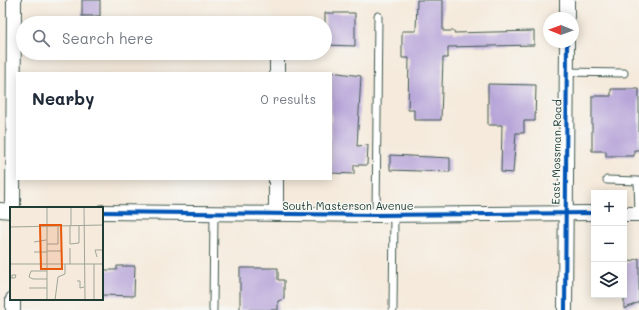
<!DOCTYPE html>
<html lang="en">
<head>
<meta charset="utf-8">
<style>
  :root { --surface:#fff; --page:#f2f2f3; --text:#1f2937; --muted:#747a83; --line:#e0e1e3 }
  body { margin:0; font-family:Mali,sans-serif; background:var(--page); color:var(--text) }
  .controls { position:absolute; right:12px; bottom:12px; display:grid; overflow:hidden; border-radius:0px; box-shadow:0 2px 10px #0003 }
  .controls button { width:36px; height:36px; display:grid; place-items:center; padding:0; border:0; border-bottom:1px solid var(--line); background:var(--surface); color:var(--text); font:20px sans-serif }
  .compass { position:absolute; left:543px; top:12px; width:36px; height:36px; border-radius:50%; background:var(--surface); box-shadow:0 2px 10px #0003; rotate:271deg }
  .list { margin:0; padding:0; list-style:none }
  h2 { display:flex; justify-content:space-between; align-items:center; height:52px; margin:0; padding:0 16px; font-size:17px }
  h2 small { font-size:13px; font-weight:400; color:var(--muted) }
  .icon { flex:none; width:22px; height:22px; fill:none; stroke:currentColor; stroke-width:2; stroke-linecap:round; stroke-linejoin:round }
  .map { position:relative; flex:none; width:639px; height:310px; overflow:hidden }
  .search { position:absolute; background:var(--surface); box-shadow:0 2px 10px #0003; left:16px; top:16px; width:316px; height:44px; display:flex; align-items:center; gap:10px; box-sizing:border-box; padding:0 14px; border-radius:22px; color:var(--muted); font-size:15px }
  .panel { position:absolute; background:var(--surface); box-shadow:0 2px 10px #0003; left:16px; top:72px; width:316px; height:108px; border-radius:0px }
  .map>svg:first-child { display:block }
  .building { fill:#b8a6d9 }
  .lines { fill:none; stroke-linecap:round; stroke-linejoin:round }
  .lane-casing { stroke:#3f574d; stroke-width:9 }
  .street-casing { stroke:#3f574d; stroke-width:16 }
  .lane { stroke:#fff; stroke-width:7 }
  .street { stroke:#fff; stroke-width:14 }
  .cycleway-casing { stroke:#f6f6f2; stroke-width:6 }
  .cycleway { stroke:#0057b8; stroke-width:4 }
  .labels { text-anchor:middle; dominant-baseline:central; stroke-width:3; stroke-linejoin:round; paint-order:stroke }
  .street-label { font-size:11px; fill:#1f3d34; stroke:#f6f6f2 }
  .inset-road { fill:none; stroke:#9fa598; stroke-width:1 }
  .view { fill:#e8590c; fill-opacity:0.15; stroke:#e8590c; stroke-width:2 }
  .inset-edge { fill:none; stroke:#1f3d34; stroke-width:2 }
</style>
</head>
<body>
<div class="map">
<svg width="639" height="310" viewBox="0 0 639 310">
  <rect width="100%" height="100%" fill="#f6f6f2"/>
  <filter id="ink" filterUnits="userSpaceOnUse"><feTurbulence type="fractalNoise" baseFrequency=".025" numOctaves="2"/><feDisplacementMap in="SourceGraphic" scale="8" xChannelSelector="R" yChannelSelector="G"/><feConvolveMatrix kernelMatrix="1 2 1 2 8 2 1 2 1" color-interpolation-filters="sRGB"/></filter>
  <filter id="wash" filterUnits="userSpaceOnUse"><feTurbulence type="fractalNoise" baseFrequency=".012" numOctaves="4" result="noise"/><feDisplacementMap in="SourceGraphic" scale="16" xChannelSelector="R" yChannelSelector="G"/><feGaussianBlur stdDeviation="0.9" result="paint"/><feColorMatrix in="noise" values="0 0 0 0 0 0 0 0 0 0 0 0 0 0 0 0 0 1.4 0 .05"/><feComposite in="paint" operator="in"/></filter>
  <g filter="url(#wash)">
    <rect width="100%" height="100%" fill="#f5eadb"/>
    <g id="blocks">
      <g class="building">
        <rect x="82" y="0" width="18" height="16"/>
        <polygon points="417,0 443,0 443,31 454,31 454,33 534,31 534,45 448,47 448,58 443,58 441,120 414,120 414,110 408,110 409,58 402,58 402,31 416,31"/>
        <polygon points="325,13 355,13 355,46 325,45"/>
        <polygon points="331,72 361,76 357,146 368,145 367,165 354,165 354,174 331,173"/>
        <polygon points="488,84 536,85 535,121 524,121 524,133 516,133 513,173 501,172 502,125 488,125"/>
        <polygon points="611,89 639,89 639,150 634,150 634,156 606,156 606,151 592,151 592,96 611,96"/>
        <polygon points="390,155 450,158 450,172 390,170"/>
        <polygon points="639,258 639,302 624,309 624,264"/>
        <polygon points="117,266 135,266 134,296 102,295 102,270 117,270"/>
        <polygon points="240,268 278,268 278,280 284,280 284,299 278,301 278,310 240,310"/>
      </g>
    </g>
  </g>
  <g filter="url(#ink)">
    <use href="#blocks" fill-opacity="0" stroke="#3f574d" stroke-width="1"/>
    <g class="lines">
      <g class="lane-casing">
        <g id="lane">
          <polyline points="566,72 624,73"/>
          <polyline points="607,180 638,181 639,214"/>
          <polyline points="376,215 378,16"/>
          <polyline points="213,310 214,213"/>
          <polyline points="393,310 394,214"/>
        </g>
      </g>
      <g class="street-casing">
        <g id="street">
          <polyline points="567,18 567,0"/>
          <polyline points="277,73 277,53"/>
          <polyline points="13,208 14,0"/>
          <polyline points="0,210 11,211"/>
          <polyline points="102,212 376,215 594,213"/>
          <polyline points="276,214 276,179"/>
          <polyline points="624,214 639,214"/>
          <polyline points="13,299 13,310"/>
          <polyline points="565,310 567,42"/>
        </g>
      </g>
      <use href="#lane" class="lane"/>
      <use href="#street" class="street"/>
      <g class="cycleway-casing">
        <g id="cycleway">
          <polyline points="102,212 376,215 594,213"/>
          <polyline points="565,310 567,42"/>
        </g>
      </g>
      <use href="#cycleway" class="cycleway"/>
    </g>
  </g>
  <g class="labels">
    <g class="street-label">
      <text transform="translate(556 152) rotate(-89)">East Mossman Road</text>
      <text x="348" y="205">South Masterson Avenue</text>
    </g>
  </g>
  <g transform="translate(10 207)">
    <rect width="93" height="93" fill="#f5eadb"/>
    <path class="inset-road" d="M37,0V93M74,0L75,93M60,19V37L69,36V19M61,19V0M0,20L93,18M24,35L36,33M37,37H48V19M37,44H51M24,45H37M87,50L85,43H93M0,57H93M60,57V41M37,64H21L19,70L23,72H37M0,71H5L6,68H2V71M67,74H70V81L74,80M0,80V93M19,81H37M45,93L48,70L55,67V57M84,93V57M93,93V57"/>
    <path class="view" d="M30,18H51L52,62H31Z"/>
    <rect width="93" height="93" class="inset-edge"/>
  </g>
</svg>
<div class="controls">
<button>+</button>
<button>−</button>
<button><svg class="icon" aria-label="layers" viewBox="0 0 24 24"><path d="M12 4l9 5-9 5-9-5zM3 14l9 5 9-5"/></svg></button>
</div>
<svg class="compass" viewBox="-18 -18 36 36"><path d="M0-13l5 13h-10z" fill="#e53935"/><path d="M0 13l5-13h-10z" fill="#747a83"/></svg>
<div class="search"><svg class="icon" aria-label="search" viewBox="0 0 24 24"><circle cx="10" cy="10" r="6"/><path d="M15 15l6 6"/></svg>Search here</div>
<section class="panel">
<h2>Nearby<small>0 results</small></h2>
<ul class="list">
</ul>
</section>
</div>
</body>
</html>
